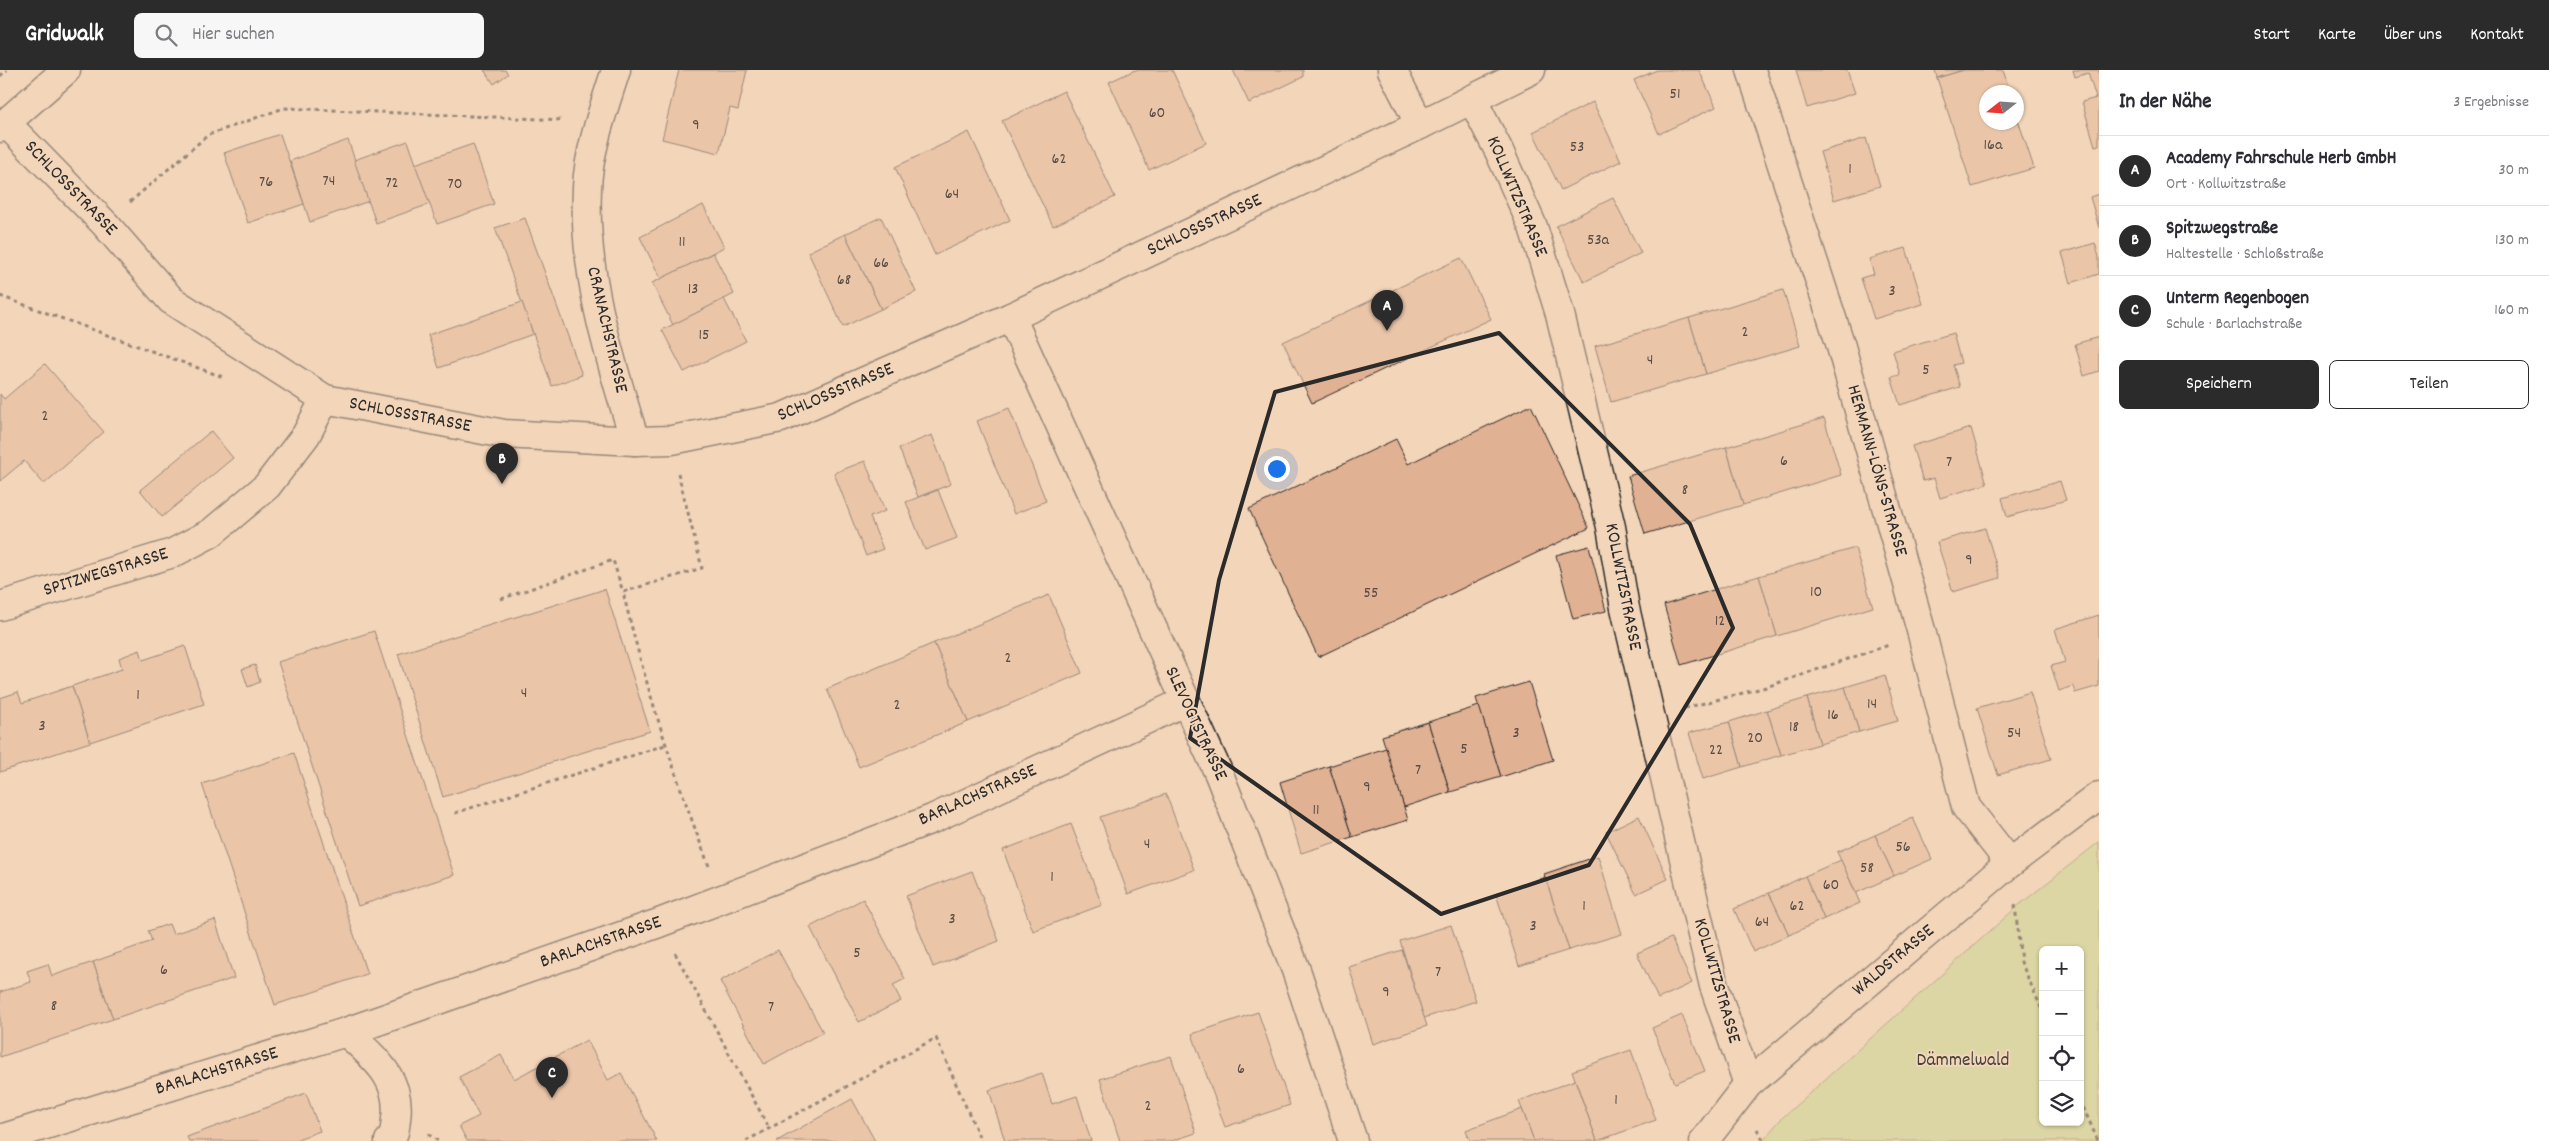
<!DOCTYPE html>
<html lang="de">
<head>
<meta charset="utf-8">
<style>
  :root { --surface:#fff; --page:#f7f7f7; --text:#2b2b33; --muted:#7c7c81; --line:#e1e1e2; --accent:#2b2b2b }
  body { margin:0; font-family:Dekko,sans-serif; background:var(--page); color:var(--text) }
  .controls { position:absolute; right:15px; bottom:15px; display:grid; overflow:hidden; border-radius:8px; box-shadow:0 1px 4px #0004 }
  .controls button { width:45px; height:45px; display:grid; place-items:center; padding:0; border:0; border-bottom:1px solid var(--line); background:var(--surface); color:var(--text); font:25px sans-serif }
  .compass { position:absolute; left:1979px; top:15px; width:45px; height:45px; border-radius:50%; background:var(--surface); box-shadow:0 1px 4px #0004; rotate:253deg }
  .you { position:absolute; left:1276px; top:398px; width:18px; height:18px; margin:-12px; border:4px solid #fff; border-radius:50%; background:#1a73e8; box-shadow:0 0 0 8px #1a73e833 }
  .badge { display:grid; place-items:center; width:32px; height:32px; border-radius:50%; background:var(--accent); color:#fff; font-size:16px; font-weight:700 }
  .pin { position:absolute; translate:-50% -41px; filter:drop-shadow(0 1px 2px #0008) }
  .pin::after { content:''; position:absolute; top:26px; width:18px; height:15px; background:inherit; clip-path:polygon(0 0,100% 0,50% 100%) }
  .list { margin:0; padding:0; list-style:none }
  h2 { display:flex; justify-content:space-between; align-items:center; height:65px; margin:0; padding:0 20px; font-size:21px }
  h2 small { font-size:16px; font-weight:400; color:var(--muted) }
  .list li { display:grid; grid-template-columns:32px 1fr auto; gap:15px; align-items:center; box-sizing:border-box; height:70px; padding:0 20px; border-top:1px solid var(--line) }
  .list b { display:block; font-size:19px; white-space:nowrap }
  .list p { margin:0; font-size:16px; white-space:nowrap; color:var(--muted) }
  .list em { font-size:16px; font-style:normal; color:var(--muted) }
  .actions { display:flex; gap:10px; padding:15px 20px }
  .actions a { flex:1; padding:11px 0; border:1px solid var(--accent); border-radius:8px; text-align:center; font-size:18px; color:var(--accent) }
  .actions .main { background:var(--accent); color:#fff }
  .icon { flex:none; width:28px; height:28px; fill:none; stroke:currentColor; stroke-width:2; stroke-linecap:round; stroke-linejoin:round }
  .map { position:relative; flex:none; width:2099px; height:1071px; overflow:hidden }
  header { display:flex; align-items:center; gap:30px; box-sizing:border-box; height:70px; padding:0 25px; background:var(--accent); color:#fff }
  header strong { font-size:24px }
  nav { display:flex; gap:28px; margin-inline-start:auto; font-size:18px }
  .search { width:350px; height:45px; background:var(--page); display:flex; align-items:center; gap:12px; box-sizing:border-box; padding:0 18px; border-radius:8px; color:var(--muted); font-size:19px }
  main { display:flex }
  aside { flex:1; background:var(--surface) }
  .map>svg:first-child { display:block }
  .green { fill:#c1d489; stroke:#76805a; fill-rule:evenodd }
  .building { fill:#e1b193; stroke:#2b2b2b }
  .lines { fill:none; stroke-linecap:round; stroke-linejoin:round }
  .minor-casing { stroke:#2b2b2b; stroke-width:31 }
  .secondary-casing { stroke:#2b2b2b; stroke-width:31 }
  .path { stroke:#2b2b2b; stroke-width:3; stroke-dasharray:4 4; stroke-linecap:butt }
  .minor { stroke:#f3d5b9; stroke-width:28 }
  .secondary { stroke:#f3d5b9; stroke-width:28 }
  .marked { fill:none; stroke:#2b2b2b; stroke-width:4; stroke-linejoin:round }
  .labels { text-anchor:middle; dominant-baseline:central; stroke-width:4; stroke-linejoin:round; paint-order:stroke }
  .number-label { font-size:16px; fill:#584c45 }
  .street-label { font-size:19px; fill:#2b2b2b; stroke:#f3d5b9 }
  .park-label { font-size:19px; fill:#424439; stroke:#f3d5b9 }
</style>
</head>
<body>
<header>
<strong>Gridwalk</strong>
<div class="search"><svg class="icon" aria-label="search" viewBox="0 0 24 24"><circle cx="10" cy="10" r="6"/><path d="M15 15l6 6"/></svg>Hier suchen</div>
<nav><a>Start</a><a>Karte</a><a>Über uns</a><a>Kontakt</a></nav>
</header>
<main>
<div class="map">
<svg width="2099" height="1071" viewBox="0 0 2099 1071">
  <rect width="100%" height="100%" fill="#f3d5b9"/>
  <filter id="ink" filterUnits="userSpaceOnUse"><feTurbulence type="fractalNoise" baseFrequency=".02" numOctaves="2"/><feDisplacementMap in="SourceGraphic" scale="10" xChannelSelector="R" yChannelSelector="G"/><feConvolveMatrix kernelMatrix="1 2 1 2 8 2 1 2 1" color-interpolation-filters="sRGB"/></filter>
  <g filter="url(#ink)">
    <path class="green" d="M2099,772V1071H1762L1782,1048L2019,835ZM2043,880H2080V1052H2043Z"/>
    <g class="building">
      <polygon points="484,0 505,0 508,4 494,14"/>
      <polygon points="679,0 747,0 738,40 730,38 719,83 662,69"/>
      <polygon points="1135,0 1172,0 1206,73 1149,100 1109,12"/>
      <polygon points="1233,0 1303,0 1303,7 1249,33"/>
      <polygon points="1657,0 1699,0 1716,37 1659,64 1634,10"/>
      <polygon points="1796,0 1847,0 1855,23 1807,38"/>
      <polygon points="1935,0 1964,0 1937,8"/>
      <polygon points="1964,0 2003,0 2010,22 1986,22 1986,52 2016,52 2016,44 2034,98 1972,117 1937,8"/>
      <polygon points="2073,0 2099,0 2099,75 2095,76 2082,32 2096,28 2088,3 2075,7"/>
      <polygon points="1064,21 1115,127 1053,156 1002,51"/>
      <polygon points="1593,32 1621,91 1561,120 1533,62"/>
      <polygon points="969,62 1010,150 935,185 895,97"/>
      <polygon points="280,64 304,134 248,153 224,83"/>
      <polygon points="1866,68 1880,116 1834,130 1820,82"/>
      <polygon points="348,70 369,131 310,152 290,91"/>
      <polygon points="408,71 430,134 376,153 354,90"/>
      <polygon points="473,74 494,134 437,154 415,94"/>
      <polygon points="2099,124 2099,158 2090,127"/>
      <polygon points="1613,128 1641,183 1584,212 1556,156"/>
      <polygon points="703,135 724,177 661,209 640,167"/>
      <polygon points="881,147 916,222 881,239 845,164"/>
      <polygon points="525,148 582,305 552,316 495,158"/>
      <polygon points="845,164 881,239 843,257 808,182"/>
      <polygon points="2095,173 2099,187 2099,204 2071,213 2062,183"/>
      <polygon points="1906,178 1923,234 1874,249 1861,208 1874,204 1869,189"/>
      <polygon points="713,183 734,224 673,255 652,213"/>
      <polygon points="1461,188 1491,249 1312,333 1283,272"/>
      <polygon points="1783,220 1800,276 1706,304 1689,248"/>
      <polygon points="724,229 746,271 684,302 662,260"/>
      <polygon points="522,232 533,264 439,298 428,265"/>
      <polygon points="1689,248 1706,304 1611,332 1595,276"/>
      <polygon points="1953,263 1961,293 1953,295 1960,317 1900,335 1891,307 1900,305 1893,281"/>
      <polygon points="2099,267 2099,301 2084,306 2075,274"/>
      <polygon points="45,294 104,362 44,414 24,391 0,411 0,324 4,329"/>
      <polygon points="1531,335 1589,458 1318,587 1249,439 1396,369 1408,394"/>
      <polygon points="1009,338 1046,431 1014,444 977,351"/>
      <polygon points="1824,348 1841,405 1743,435 1726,377"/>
      <polygon points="1971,358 1987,414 1940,428 1934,408 1923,411 1912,376"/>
      <polygon points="211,361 233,388 162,447 140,420"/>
      <polygon points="932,365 951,414 918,427 899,378"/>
      <polygon points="1726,377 1743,435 1645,464 1628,406"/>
      <polygon points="865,391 885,441 870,447 883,479 866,486 834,403"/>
      <polygon points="2060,411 2066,430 2007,447 2002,428"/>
      <polygon points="938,420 957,468 925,480 906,432"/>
      <polygon points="1985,458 2000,508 1953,522 1937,472"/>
      <polygon points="1589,476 1606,541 1573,549 1556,485"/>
      <polygon points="1855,478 1873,537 1777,566 1759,506"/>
      <polygon points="1759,506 1777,566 1681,595 1664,535"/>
      <polygon points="605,519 650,661 443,727 398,584"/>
      <polygon points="1049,525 1082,603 968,652 934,573"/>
      <polygon points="2099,545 2099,616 2075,623 2073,616 2059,621 2051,596 2065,592 2055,559"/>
      <polygon points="374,561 454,805 358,836 278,592"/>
      <polygon points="934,573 968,652 859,697 827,619"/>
      <polygon points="185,576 204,634 90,672 72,616 122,599 119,588 140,580 143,590"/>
      <polygon points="255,595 260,612 248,617 242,599"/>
      <polygon points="1885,605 1898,651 1859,662 1845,617"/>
      <polygon points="1529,612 1553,690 1501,707 1476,628"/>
      <polygon points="72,616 90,672 0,702 0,628 18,622 22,633"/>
      <polygon points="1845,617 1859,662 1820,674 1807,628"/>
      <polygon points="2030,622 2051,689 1998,705 1977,638"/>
      <polygon points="1807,628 1820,674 1781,685 1767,640"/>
      <polygon points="1479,636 1501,707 1450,722 1428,652"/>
      <polygon points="1767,640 1781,685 1742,697 1729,652"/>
      <polygon points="1428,652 1450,722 1404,737 1382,666"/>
      <polygon points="1729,652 1742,697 1703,709 1689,663"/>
      <polygon points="1386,678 1408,750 1352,767 1329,696"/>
      <polygon points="294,683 367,904 275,935 202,714"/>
      <polygon points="1329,696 1352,767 1301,783 1280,712"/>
      <polygon points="1166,724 1194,800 1128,824 1100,747"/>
      <polygon points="1639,746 1668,809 1636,824 1606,762"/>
      <polygon points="1913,748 1932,789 1894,806 1875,765"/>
      <polygon points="1071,754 1102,835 1033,861 1003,780"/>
      <polygon points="1875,765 1894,806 1856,823 1837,782"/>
      <polygon points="1598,786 1622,864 1569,880 1544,804"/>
      <polygon points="1841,790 1860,833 1824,849 1805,806"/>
      <polygon points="972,801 999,871 933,897 906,826"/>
      <polygon points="1805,806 1824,849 1789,865 1769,823"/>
      <polygon points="1545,807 1569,880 1519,896 1496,824"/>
      <polygon points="1769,823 1789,865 1753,882 1734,839"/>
      <polygon points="863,829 905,909 893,915 901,931 859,952 810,857"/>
      <polygon points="215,850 234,908 113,949 93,892 152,871 148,861 169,854 173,864"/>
      <polygon points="1451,855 1476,931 1424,948 1400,871"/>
      <polygon points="1671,868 1692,913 1658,929 1637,883"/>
      <polygon points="778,880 823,962 764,994 720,911"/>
      <polygon points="1402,880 1427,956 1373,974 1349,897"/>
      <polygon points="93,892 113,949 0,987 0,922 31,912 27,901 48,894 52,906"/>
      <polygon points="1258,942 1290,1035 1225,1057 1192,964"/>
      <polygon points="1682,945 1705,1001 1675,1013 1652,958"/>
      <polygon points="587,970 608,1010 621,1003 657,1071 467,1071 459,1056 479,1046 459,1007 501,985 514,1009"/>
      <polygon points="1631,980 1656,1050 1597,1071 1572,1001"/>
      <polygon points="1171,986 1196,1063 1171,1071 1120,1071 1100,1009"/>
      <polygon points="1042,1003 1052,1034 1077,1026 1091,1071 1005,1071 989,1020"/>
      <polygon points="1575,1010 1597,1071 1534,1071 1519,1031"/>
      <polygon points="306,1023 320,1061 292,1071 189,1071 187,1067"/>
      <polygon points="852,1029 875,1071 777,1071"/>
      <polygon points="1522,1039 1534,1071 1470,1071 1466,1060"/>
    </g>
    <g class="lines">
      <g class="minor-casing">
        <g id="minor">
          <path d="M616,0C605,34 588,82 587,118C583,206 610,289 635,371"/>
          <polyline points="1392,0 1420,55"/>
          <polyline points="1751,0 1840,273 1922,564 1966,737 2010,793"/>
          <polyline points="1472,29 1499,81 1533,157 1560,244 1611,457 1625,538 1714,916 1748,1014"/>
          <polyline points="6,53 105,154 171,230 325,329 504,364 635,371 672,370 781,348 1011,247 1420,55 1531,0"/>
          <polyline points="1011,247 1219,704 1296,900 1353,1071"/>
          <polyline points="0,536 173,483 211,463 267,416 306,365 325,329"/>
          <path d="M346,962C373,987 402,1008 396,1049C395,1058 395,1064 389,1071"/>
          <polyline points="0,1069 346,962 659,853 932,749 1184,632"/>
          <polyline points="1704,1071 1748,1014 2010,793 2099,726"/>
        </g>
      </g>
      <g class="secondary-casing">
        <polyline id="secondary" points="0,58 66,0"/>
      </g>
      <g class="path">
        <polyline points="0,6 7,0"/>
        <polyline points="130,132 208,65 284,38 564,50"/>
        <polyline points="0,226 223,307"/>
        <path d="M678,403L702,498L623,522C645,615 675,707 709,796"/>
        <polyline points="501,529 613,490 623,522"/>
        <polyline points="1685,638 1766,617 1889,575"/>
        <polyline points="455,743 665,675"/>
        <polyline points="2015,835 2021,892 2043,942"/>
        <polyline points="675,883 769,1058"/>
        <polyline points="2080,1030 2098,1071"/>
        <polyline points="1757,1059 1764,1071"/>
        <polyline points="428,1064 438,1071"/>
        <polyline points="746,1071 936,968 981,1071"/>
      </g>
      <use href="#minor" class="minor"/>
      <use href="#secondary" class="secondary"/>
    </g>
  </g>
  <path d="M0 0H2099V1071H0ZM1499,263L1690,454L1733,558L1589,795L1441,844L1190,668L1219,510L1275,322Z" fill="#f3d5b9" fill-opacity=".55" fill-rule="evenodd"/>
  <path class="marked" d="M1499,263L1690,454L1733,558L1589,795L1441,844L1190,668L1219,510L1275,322Z"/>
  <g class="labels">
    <g class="number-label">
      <text x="1675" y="24">51</text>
      <text x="1157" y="43">60</text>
      <text x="696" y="55">9</text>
      <text x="1993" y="75">16a</text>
      <text x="1577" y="77">53</text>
      <text x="1059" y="89">62</text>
      <text x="1850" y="99">1</text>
      <text x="329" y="111">74</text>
      <text x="266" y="112">76</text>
      <text x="392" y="113">72</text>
      <text x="455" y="114">70</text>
      <text x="952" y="124">64</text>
      <text x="1598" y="170">53a</text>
      <text x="682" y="172">11</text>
      <text x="881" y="193">66</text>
      <text x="844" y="210">68</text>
      <text x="693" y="219">13</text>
      <text x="1892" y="221">3</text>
      <text x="1745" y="262">2</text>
      <text x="704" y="265">15</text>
      <text x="1650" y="290">4</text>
      <text x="1926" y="300">5</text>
      <text x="45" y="346">2</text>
      <text x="1784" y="391">6</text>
      <text x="1949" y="392">7</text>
      <text x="1685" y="420">8</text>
      <text x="1969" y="490">9</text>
      <text x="1816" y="522">10</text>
      <text x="1371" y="523">55</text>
      <text x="1720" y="551">12</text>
      <text x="1008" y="588">2</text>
      <text x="524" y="623">4</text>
      <text x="138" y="625">1</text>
      <text x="1872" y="634">14</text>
      <text x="897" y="635">2</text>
      <text x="1833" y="645">16</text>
      <text x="42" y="656">3</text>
      <text x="1794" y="657">18</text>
      <text x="1516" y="663">3</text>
      <text x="2014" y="663">54</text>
      <text x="1755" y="668">20</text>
      <text x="1464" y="679">5</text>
      <text x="1716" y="680">22</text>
      <text x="1418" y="700">7</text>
      <text x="1367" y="717">9</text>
      <text x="1316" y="740">11</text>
      <text x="1147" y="774">4</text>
      <text x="1903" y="777">56</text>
      <text x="1867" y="798">58</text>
      <text x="1052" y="807">1</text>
      <text x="1831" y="815">60</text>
      <text x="1584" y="836">1</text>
      <text x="1797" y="836">62</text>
      <text x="952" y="849">3</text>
      <text x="1762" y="852">64</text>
      <text x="1533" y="856">3</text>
      <text x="857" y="883">5</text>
      <text x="164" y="900">6</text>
      <text x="1438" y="902">7</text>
      <text x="1386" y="922">9</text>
      <text x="54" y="936">8</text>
      <text x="771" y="937">7</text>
      <text x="1241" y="999">6</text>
      <text x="1616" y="1030">1</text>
      <text x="1148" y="1036">2</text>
    </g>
    <g class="street-label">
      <text transform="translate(70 119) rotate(46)">SCHLOSSSTRASSE</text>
      <text transform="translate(1516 127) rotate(67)">KOLLWITZSTRASSE</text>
      <text transform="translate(1205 156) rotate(-25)">SCHLOSSSTRASSE</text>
      <text transform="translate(606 260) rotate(77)">CRANACHSTRASSE</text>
      <text transform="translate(836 323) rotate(-23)">SCHLOSSSTRASSE</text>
      <text transform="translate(410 346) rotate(11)">SCHLOSSSTRASSE</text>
      <text transform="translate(1876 401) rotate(74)">HERMANN-LÖNS-STRASSE</text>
      <text transform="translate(106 503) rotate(-17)">SPITZWEGSTRASSE</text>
      <text transform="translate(1622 517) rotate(79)">KOLLWITZSTRASSE</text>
      <text transform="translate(1195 654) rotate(65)">SLEVOGTSTRASSE</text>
      <text transform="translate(978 726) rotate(-24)">BARLACHSTRASSE</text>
      <text transform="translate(601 873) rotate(-19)">BARLACHSTRASSE</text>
      <text transform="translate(1894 891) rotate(-40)">WALDSTRASSE</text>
      <text transform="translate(1716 911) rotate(74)">KOLLWITZSTRASSE</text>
      <text transform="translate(217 1002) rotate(-17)">BARLACHSTRASSE</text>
    </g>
    <g class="park-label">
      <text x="1963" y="991">Dämmelwald</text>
    </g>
  </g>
</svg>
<div class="controls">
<button>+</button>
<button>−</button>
<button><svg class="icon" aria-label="locate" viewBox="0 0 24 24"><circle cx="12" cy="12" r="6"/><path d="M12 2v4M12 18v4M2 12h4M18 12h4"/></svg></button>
<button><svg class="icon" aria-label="layers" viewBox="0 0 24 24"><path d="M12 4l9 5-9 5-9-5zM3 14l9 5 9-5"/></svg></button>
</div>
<svg class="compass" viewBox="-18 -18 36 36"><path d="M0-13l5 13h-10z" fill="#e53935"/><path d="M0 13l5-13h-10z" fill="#7c7c81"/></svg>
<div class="you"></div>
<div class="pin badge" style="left:1387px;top:261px">A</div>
<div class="pin badge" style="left:502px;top:414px">B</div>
<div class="pin badge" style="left:552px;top:1028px">C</div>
</div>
<aside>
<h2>In der Nähe<small>3 Ergebnisse</small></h2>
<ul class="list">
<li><span class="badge">A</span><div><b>Academy Fahrschule Herb GmbH</b><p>Ort · Kollwitzstraße</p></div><em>30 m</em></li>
<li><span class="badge">B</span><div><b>Spitzwegstraße</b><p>Haltestelle · Schloßstraße</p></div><em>130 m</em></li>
<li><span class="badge">C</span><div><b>Unterm Regenbogen</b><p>Schule · Barlachstraße</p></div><em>160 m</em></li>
</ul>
<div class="actions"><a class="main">Speichern</a><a>Teilen</a></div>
</aside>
</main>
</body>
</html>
